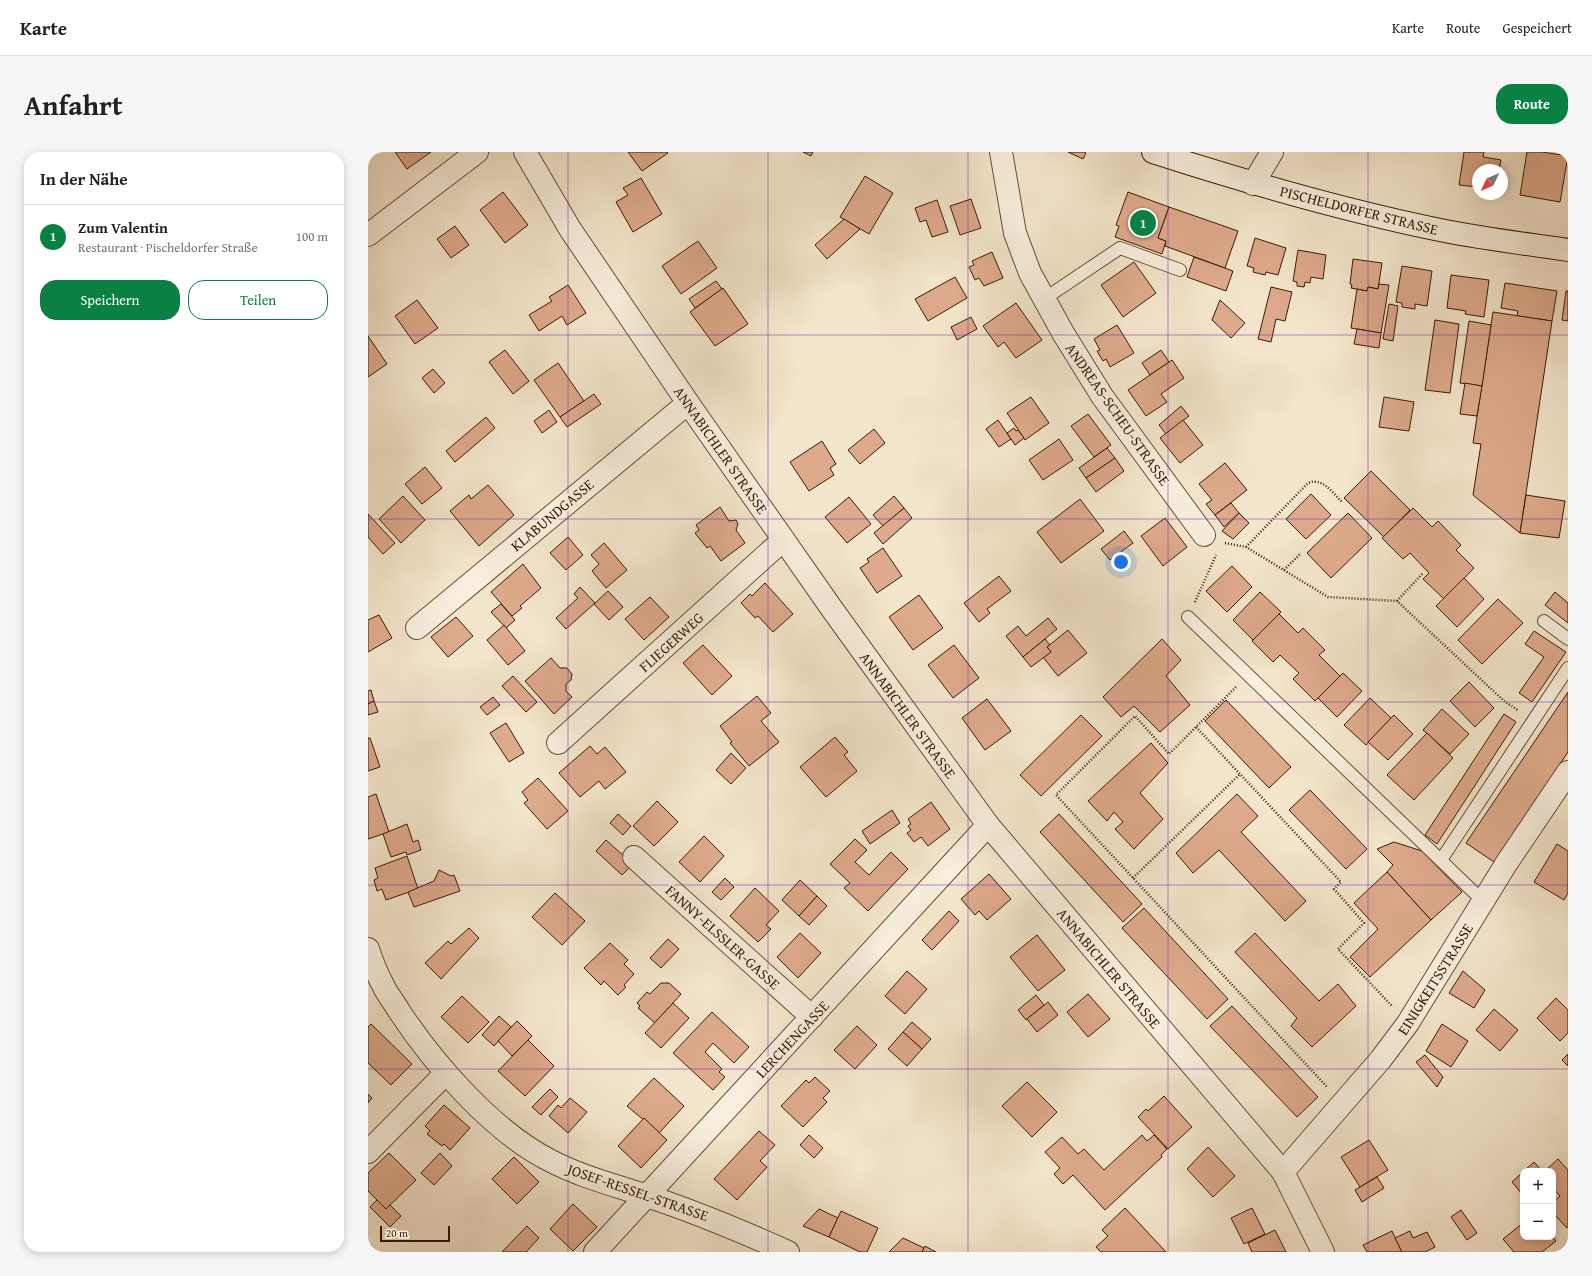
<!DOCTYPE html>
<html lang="de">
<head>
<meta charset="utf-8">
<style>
  :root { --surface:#fff; --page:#f6f6f6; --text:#222; --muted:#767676; --line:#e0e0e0; --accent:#0b8043 }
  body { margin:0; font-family:"Gentium Book Plus",serif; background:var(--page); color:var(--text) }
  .controls { position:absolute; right:12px; bottom:12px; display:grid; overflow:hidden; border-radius:8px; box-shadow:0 2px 10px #0003 }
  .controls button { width:36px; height:36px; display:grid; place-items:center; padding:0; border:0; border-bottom:1px solid var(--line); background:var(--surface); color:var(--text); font:20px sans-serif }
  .compass { position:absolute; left:1104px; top:12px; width:36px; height:36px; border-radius:50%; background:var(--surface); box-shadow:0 2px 10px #0003; rotate:226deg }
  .scale { position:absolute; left:12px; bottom:10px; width:70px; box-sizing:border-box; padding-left:4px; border:2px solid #381c05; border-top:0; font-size:11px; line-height:14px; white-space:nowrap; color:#381c05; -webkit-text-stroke:3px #f8efde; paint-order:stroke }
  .you { position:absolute; left:753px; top:410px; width:14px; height:14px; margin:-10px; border:3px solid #fff; border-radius:50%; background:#1a73e8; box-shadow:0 0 0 6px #1a73e833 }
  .badge { display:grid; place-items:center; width:26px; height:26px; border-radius:50%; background:var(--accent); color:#fff; font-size:13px; font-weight:700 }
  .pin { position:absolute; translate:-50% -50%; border:2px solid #fff; box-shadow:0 1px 4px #0006 }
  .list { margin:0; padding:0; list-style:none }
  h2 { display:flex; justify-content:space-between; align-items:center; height:52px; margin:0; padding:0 16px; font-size:17px }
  h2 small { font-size:13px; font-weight:400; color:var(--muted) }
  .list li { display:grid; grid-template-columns:26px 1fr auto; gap:12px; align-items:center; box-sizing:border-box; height:64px; padding:0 16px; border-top:1px solid var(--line) }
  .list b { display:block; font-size:15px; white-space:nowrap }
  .list p { margin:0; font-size:13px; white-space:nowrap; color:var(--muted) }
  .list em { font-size:13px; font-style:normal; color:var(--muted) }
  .actions { display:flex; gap:8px; padding:12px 16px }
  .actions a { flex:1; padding:9px 0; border:1px solid var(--accent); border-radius:16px; text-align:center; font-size:14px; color:var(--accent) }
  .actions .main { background:var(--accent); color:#fff }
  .map { position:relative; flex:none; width:1200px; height:1100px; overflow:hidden; border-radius:16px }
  header { display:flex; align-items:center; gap:24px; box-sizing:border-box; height:56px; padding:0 20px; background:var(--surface); border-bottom:1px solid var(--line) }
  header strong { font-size:19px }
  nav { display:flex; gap:22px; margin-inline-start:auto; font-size:14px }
  .intro { display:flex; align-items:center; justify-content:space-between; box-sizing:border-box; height:96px; padding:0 24px }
  h1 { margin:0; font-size:28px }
  .button { padding:10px 18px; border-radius:16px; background:var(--accent); color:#fff; font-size:14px; font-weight:700 }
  main { display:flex; gap:24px; padding:0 24px }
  aside { flex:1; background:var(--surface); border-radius:16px; box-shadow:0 2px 10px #0003 }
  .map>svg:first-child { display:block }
  .building { fill:#deaa8c; stroke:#381c05 }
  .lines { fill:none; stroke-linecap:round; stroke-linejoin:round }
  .service-casing { stroke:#674e37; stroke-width:14 }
  .minor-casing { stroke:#674e37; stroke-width:24 }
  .tertiary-casing { stroke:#674e37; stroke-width:24 }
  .secondary-casing { stroke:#381c05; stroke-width:24 }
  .path { stroke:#381c05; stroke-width:2.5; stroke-dasharray:1 2; stroke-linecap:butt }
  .service { stroke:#f8efde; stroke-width:12 }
  .minor { stroke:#f8efde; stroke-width:22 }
  .tertiary { stroke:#f8efde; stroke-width:22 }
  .secondary { stroke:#f8efde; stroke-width:22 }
  .grid { fill:none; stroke:#7b2cbf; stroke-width:1; stroke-opacity:0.55 }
  .labels { text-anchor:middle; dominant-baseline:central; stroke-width:4; stroke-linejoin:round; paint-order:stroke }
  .street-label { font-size:15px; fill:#381c05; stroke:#f8efde }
</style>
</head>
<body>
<header>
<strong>Karte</strong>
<nav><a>Karte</a><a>Route</a><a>Gespeichert</a></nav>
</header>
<div class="intro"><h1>Anfahrt</h1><a class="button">Route</a></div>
<main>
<aside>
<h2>In der Nähe<small></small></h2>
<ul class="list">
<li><span class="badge">1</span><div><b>Zum Valentin</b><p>Restaurant · Pischeldorfer Straße</p></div><em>100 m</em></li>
</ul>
<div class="actions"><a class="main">Speichern</a><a>Teilen</a></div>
</aside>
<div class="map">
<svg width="1200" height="1100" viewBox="0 0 1200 1100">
  <rect width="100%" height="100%" fill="#f4e6cc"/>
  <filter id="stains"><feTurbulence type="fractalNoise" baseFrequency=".005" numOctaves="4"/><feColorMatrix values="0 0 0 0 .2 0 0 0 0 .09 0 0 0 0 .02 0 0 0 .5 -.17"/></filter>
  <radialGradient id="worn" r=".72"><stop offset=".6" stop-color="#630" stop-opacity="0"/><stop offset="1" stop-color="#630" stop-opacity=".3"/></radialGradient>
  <g class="building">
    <polygon points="27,0 63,0 39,17"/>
    <polygon points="260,0 299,0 300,1 274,19"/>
    <polygon points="435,0 445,0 443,4"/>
    <polygon points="700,0 716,0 718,1 715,7"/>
    <polygon points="1096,0 1116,0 1115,5 1133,8 1131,18 1110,18 1110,35 1091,33"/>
    <polygon points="1159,0 1174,0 1200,4 1192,50 1152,43"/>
    <polygon points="497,24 525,41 501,82 472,65"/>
    <polygon points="273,26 294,62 265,80 248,50 260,43 255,36"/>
    <polygon points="135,40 160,73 137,91 112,58"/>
    <polygon points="760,40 801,55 790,86 798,89 794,102 747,85 751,74 748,73"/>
    <polygon points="603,47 613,76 592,83 582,54"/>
    <polygon points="569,48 580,80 564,85 558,68 552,70 547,56"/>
    <polygon points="801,55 870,79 857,116 797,94 798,89 790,86"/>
    <polygon points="476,67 492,77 459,107 447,93"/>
    <polygon points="87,74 101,93 83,106 69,87"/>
    <polygon points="887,86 918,96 910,123 898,120 897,123 885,120 886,116 879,114"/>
    <polygon points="330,89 349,116 313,142 294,114"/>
    <polygon points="930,98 958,103 955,127 943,125 942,131 937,130 936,135 929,134 929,130 925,129"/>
    <polygon points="624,100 635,126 616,134 611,126 607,128 601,115 606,113 604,109"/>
    <polygon points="826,105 865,119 858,139 819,125"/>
    <polygon points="985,107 1014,111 1010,137 1000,135 999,139 983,136 984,133 982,132"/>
    <polygon points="766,110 788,141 755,165 733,133"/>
    <polygon points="1034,114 1064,119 1059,154 1047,152 1047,157 1034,155 1034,151 1028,150"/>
    <polygon points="1083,123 1121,128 1116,165 1097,162 1098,159 1079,156"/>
    <polygon points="587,125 599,146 560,169 547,147"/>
    <polygon points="348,129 354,137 327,156 321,147"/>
    <polygon points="1137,131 1189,139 1184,169 1149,164 1150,159 1133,156"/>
    <polygon points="1011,132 1021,133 1013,181 983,176 989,137 999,139 1000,135 1010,137"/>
    <polygon points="200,133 218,161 199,173 194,164 171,179 161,163 184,149 181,145"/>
    <polygon points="903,135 924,140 917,169 908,167 903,190 890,187"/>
    <polygon points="355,136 380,172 347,194 322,160"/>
    <polygon points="1198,139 1200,139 1200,169 1194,168"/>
    <polygon points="49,148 70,176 47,192 27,164"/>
    <polygon points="852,148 877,171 863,186 844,168"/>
    <polygon points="648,151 674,188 648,206 636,190 630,195 615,174"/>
    <polygon points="1021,152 1030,154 1025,189 1015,187"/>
    <polygon points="1125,160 1184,169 1152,381 1105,343 1113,292 1105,291"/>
    <polygon points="603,165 609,177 589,188 583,175"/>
    <polygon points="1067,168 1091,172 1082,241 1057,238"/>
    <polygon points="1101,169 1123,173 1114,234 1092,231"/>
    <polygon points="749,173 766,201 742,215 738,207 735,209 729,199 732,198 726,187"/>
    <polygon points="989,177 1013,181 1011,196 986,192"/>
    <polygon points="0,184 19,212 0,225"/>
    <polygon points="137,198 161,229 145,242 121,210"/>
    <polygon points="793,198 801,210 782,223 774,211"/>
    <polygon points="804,208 816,226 793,242 799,250 778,264 760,238"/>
    <polygon points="190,211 216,249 192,265 166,228"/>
    <polygon points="65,217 77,231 66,241 54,226"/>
    <polygon points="1097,231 1114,234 1109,264 1092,262"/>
    <polygon points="226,242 233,252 199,275 192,265"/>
    <polygon points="663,245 681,271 657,288 639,261"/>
    <polygon points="1016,245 1046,250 1041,279 1011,275"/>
    <polygon points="813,254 821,264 798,282 791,273"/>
    <polygon points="181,258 189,270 174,281 166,269"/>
    <polygon points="720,262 743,293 726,305 703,274"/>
    <polygon points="118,265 127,276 87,310 78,299"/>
    <polygon points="630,268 643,287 631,295 618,277"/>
    <polygon points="815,268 835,293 812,311 792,286"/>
    <polygon points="646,276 648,279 650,278 656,286 647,293 639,281"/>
    <polygon points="506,277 517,291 492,312 480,298"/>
    <polygon points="691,287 705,308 675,328 661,308"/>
    <polygon points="454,289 468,312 462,316 466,323 441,339 422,310"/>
    <polygon points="739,296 747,306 718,326 711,316"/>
    <polygon points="747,306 756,319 728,340 718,326"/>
    <polygon points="857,311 879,338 847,363 838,352 844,348 831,332"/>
    <polygon points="57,315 74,336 54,352 37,332"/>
    <polygon points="1003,319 1042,358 1016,385 976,346"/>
    <polygon points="120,333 146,363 111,394 82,359 101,343 103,347"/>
    <polygon points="943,342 963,363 938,387 918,367"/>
    <polygon points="1158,343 1197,349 1191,386 1152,381"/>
    <polygon points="35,344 57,368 33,391 11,367"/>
    <polygon points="526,344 536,356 515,374 505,363"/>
    <polygon points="481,345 503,372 479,391 457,365"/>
    <polygon points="712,347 736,379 693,411 669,380"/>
    <polygon points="863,351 871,361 856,375 847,363"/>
    <polygon points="352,355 361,369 368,368 370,372 368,378 377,391 353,409 342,394 339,396 327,381 331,378 328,373"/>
    <polygon points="536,356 544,366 515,392 506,381"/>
    <polygon points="1045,356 1064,375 1070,369 1093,393 1088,398 1106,416 1076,447 1055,427 1061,421 1042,401 1035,407 1014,386"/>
    <polygon points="871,361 881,371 865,387 854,379"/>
    <polygon points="980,361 1004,386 963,426 939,401"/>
    <polygon points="0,362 27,391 15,402 0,385"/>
    <polygon points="797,366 819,395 795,414 773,384"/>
    <polygon points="756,379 765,391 742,408 733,397"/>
    <polygon points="200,385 215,403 198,418 182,401"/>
    <polygon points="236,391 259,418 238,436 224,419 231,412 223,403"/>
    <polygon points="515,396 534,424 509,441 492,416 501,410 499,407"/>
    <polygon points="155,412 173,436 152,454 154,456 144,464 123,440"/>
    <polygon points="864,414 884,435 859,460 838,439"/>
    <polygon points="631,424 643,439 619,457 622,461 611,470 596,451"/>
    <polygon points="1096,426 1116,447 1089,475 1068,454"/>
    <polygon points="397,431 425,462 405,480 390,464 387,466 373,451 382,442 384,444"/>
    <polygon points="212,435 227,451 198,477 188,466 210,446 206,442"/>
    <polygon points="240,439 255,455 241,468 226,452"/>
    <polygon points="892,440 913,460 885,488 865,468"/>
    <polygon points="1187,440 1200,451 1200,471 1177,453"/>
    <polygon points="551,443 575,476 545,498 521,465"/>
    <polygon points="282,445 301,465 276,488 257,467"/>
    <polygon points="1130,447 1155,471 1114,512 1090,488"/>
    <polygon points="133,452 147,468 138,476 123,460"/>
    <polygon points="911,462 930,481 935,476 957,498 951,503 972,524 947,549 925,527 931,521 912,503 905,510 884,489"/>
    <polygon points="11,463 24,486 0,500 0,468"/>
    <polygon points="88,465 105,484 80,505 63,485"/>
    <polygon points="680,466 689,477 655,505 638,484 650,474 658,484"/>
    <polygon points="136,473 157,499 140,513 119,488"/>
    <polygon points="700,478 719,501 690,524 675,505 683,500 679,495"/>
    <polygon points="1166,479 1198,500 1164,550 1151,541 1176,505 1157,492"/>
    <polygon points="677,487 682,493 679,495 683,500 663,515 655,505"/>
    <polygon points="794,487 813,508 798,524 822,553 792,580 766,554 753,565 735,545"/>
    <polygon points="335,493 364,524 344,543 315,511"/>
    <polygon points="586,493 611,526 585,546 560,513"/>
    <polygon points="183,506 192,516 199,516 204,522 203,528 198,532 198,539 204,545 186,562 157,529"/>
    <polygon points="975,521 994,539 969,565 950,546"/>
    <polygon points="145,524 169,550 158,560 134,534"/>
    <polygon points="1101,530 1126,556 1107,575 1082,549"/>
    <polygon points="3,538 6,549 0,552 0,539"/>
    <polygon points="1200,540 1200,600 1126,710 1098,691"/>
    <polygon points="389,544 403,561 393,569 411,590 381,614 362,591 364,590 352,574"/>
    <polygon points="125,545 132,553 119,563 112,555"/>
    <polygon points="1002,546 1023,566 998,593 976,573"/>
    <polygon points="619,547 643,579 617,598 594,566"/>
    <polygon points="858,548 923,615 901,636 837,569"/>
    <polygon points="6,549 10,560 0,563 0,552"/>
    <polygon points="1074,557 1101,582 1082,602 1055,578"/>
    <polygon points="1136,562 1148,570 1069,692 1057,683"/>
    <polygon points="713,563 734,584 673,644 652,623"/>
    <polygon points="1026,563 1045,582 1020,608 1000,590"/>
    <polygon points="138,571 156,601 141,610 122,581"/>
    <polygon points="1059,581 1085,606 1046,648 1019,623"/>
    <polygon points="467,585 480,600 476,603 489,619 458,645 432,615"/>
    <polygon points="0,586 2,586 12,615 0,619"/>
    <polygon points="783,591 800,611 772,641 795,667 766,697 747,677 755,670 746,660 739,669 720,649"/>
    <polygon points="222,594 229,602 237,595 258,620 237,637 231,629 212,645 191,621"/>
    <polygon points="363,601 378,616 363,632 348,618"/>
    <polygon points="170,626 200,659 179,677 156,651 160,648 154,640"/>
    <polygon points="942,638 999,697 978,717 921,658"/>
    <polygon points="8,642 21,680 0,687 0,645"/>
    <polygon points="869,642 890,664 873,680 938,749 917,769 851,698 825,721 808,701"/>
    <polygon points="289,649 310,670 286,694 265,674"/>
    <polygon points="563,650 582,677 560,694 553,685 546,690 539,681 543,678 540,674 543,672 540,667"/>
    <polygon points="524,658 532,671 502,692 494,679"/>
    <polygon points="250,662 263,674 255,683 242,671"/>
    <polygon points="691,662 774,752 755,770 672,680"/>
    <polygon points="39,672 45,690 50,688 53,698 39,703 38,700 23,705 15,682"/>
    <polygon points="336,684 356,704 332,730 311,710"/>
    <polygon points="487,687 499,698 487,710 501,723 523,700 540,717 500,759 476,736 482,731 462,712"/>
    <polygon points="238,688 265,712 254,723 228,699"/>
    <polygon points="1026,690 1054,699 1094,740 1063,768 1019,720 1025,713 1009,697"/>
    <polygon points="1189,692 1200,699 1200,741 1196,748 1166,730"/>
    <polygon points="39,704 50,737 18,748 14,737 9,739 6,728 10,726 7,716"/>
    <polygon points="71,718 83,724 86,723 92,739 46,755 40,740 66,729"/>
    <polygon points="1019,720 1063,768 1002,825 982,805 1010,777 986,751"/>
    <polygon points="621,722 643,747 619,768 611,759 607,763 593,747"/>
    <polygon points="357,726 366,735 353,748 344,740"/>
    <polygon points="432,728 449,744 431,764 414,748"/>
    <polygon points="387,736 411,759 398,773 403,777 390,790 362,764"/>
    <polygon points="187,741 217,769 194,793 164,765"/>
    <polygon points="449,744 459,754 441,773 431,764"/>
    <polygon points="776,756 860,847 839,867 754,776"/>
    <polygon points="581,759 591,769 564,798 554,788"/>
    <polygon points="101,776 111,786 73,827 57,811 80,789 83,792"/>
    <polygon points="432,781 453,801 430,826 409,805"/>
    <polygon points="887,781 951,849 970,832 988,854 944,895 923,874 929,866 867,800"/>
    <polygon points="669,783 697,818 670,839 642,805"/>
    <polygon points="300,787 311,797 293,816 282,806"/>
    <polygon points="242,791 260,808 256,812 266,822 256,833 258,835 250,843 236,829 233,833 216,816"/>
    <polygon points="539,819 559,837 537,862 517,844"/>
    <polygon points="1095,819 1117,838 1106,856 1081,841"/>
    <polygon points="293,831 301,831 313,842 287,871 270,856 272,854 269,851 279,840 282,842"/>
    <polygon points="720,842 742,867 720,885 699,860"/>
    <polygon points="668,843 676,853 658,868 650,858"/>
    <polygon points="94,844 121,870 100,891 73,865"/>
    <polygon points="1188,846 1200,858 1200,881 1192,889 1169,866"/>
    <polygon points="680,850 690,863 669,880 659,867"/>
    <polygon points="305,851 321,866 293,896 277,881"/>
    <polygon points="864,854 950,945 929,965 842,874"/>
    <polygon points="1126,857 1150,878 1132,899 1108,878"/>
    <polygon points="344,860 381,895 366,911 345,891 337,900 354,917 351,920 357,925 345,938 305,901"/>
    <polygon points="131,864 143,875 126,894 114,883"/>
    <polygon points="149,869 164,884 144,904 130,889"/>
    <polygon points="544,870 563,887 554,897 535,880"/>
    <polygon points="3,872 44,912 23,933 0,911 0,875"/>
    <polygon points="1074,872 1100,889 1083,915 1058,899"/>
    <polygon points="489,874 509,893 487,917 466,898"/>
    <polygon points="535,880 554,897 539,914 520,897"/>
    <polygon points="160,888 186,914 157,944 130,919"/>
    <polygon points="1200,902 1200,914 1194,908"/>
    <polygon points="1057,903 1075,925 1069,935 1048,910"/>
    <polygon points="447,925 462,939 455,946 459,950 435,975 413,954 438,928 441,931"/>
    <polygon points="286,926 316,954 291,981 259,954"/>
    <polygon points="659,930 689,960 664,985 634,954"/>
    <polygon points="182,937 190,945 173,963 164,955"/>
    <polygon points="0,942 4,946 0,951"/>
    <polygon points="796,944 824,975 800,997 770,965 778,957 780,959"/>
    <polygon points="202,946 219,960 200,981 181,964 190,953 193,956"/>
    <polygon points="76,953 102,976 82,998 76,992 74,994 59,982 62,979 57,974"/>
    <polygon points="276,966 299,988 273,1016 250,994"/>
    <polygon points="391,979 407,993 392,1009 399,1015 369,1048 346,1027"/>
    <polygon points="441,983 455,996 446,1006 432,993"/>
    <polygon points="774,983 779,989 786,983 799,997 793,1003 794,1005 737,1058 705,1023 695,1032 686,1022 692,1016 677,1000 694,985 710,1002 716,997 736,1018"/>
    <polygon points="1001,988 1020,1018 992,1035 973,1005"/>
    <polygon points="840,995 867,1024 845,1045 819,1017"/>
    <polygon points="21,1001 48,1028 18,1057 0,1039 0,1021"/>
    <polygon points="72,1001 84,1014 66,1033 53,1021"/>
    <polygon points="146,1005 171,1030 149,1052 124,1027"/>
    <polygon points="1190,1007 1200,1018 1200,1075 1199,1076 1185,1061 1185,1050 1192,1044 1185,1036 1185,1019 1177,1019"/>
    <polygon points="1166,1010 1174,1019 1156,1019"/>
    <polygon points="1155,1020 1155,1043 1144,1030"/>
    <polygon points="1009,1025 1016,1036 994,1050 987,1038"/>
    <polygon points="9,1048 18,1057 22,1053 33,1064 22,1075 2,1055"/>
    <polygon points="205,1052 229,1075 205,1099 182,1077"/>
    <polygon points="757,1056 798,1100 733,1100 728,1095 740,1084 734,1078"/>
    <polygon points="884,1056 897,1082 876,1092 863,1066"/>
    <polygon points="451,1057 470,1066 461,1085 435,1074"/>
    <polygon points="1093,1058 1109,1081 1099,1088 1083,1065"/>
    <polygon points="473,1059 510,1076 499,1100 492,1100 461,1085"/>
    <polygon points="1155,1071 1155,1085 1185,1085 1188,1089 1174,1100 1146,1100 1135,1087"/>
    <polygon points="159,1074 171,1086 158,1100 134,1100"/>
    <polygon points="907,1078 918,1100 884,1100 880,1091"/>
    <polygon points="1024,1079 1034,1100 999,1100 995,1093"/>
    <polygon points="1042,1079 1045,1086 1059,1080 1067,1095 1057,1100 1034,1100 1027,1086"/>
    <polygon points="535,1086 556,1096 554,1100 521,1100"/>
    <polygon points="557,1094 568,1100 554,1100"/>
  </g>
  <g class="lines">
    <g class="service-casing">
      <g id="service">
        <polyline points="676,147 752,96 812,118"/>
        <polyline points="820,465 1115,749"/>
        <polyline points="1176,469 1200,487"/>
        <polyline points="1073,708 1200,516"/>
      </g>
    </g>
    <g class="minor-casing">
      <g id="minor">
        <polyline points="633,0 647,81 662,121 695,181 734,244 836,383"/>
        <polyline points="885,32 904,0"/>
        <polyline points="0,83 109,0"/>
        <polyline points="49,476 320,251"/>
        <polyline points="190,591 415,388"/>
        <polyline points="266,705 444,865"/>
        <path d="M0,797C4,809 8,820 14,831C18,841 26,850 31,859C66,912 125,980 183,1009C214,1025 246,1033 279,1044C328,1060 373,1079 420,1100"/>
        <polyline points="0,1000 77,922"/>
        <polyline points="915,1020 1013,907 1040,871 1138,712 1200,620"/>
        <polyline points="227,1100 620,673"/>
      </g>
    </g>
    <g class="tertiary-casing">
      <polyline id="tertiary" points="157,0 202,77 320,251 464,457 620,673 915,1020 955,1100"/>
    </g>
    <g class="secondary-casing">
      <path id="secondary" d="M785,0C881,31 978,59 1077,79C1118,87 1159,92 1200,98"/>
    </g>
    <g class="path">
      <polyline points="857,391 878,395 960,445 1029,449 1136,549 1151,559"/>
      <path d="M878,395L940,331C954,325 964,340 974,350"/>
      <polyline points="916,418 933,401"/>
      <polyline points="1029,449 1055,421"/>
      <polyline points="827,450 848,403"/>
      <polyline points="868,535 801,602 767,564 688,643 959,935"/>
      <polyline points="828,575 973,730 966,737 996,771 970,797 1024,854"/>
      <polyline points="765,726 872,622"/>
    </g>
    <use href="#service" class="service"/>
    <use href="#minor" class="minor"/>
    <use href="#tertiary" class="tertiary"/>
    <use href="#secondary" class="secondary"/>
  </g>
  <path class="grid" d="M200,0V1100M400,0V1100M600,0V1100M800,0V1100M1000,0V1100M0,183H1200M0,367H1200M0,550H1200M0,733H1200M0,917H1200"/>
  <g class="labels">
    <g class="street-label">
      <text transform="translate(991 58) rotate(14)">PISCHELDORFER STRASSE</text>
      <text transform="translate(750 262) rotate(55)">ANDREAS-SCHEU-STRASSE</text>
      <text transform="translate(353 298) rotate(55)">ANNABICHLER STRASSE</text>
      <text transform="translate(184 363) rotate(-40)">KLABUNDGASSE</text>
      <text transform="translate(303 490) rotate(-42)">FLIEGERWEG</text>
      <text transform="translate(540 563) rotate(54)">ANNABICHLER STRASSE</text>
      <text transform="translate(355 785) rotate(42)">FANNY-ELSSLER-GASSE</text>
      <text transform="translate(741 816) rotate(50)">ANNABICHLER STRASSE</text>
      <text transform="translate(1067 827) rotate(-58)">EINIGKEITSSTRASSE</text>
      <text transform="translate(424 887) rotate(-47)">LERCHENGASSE</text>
      <text transform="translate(270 1040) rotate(19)">JOSEF-RESSEL-STRASSE</text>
    </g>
  </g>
  <rect width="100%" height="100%" filter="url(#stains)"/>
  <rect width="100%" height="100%" fill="url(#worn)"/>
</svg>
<div class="controls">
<button>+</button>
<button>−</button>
</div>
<svg class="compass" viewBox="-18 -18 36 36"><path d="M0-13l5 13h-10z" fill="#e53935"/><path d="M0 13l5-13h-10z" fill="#767676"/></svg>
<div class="scale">20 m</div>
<div class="you"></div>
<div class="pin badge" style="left:775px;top:71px">1</div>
</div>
</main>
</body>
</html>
